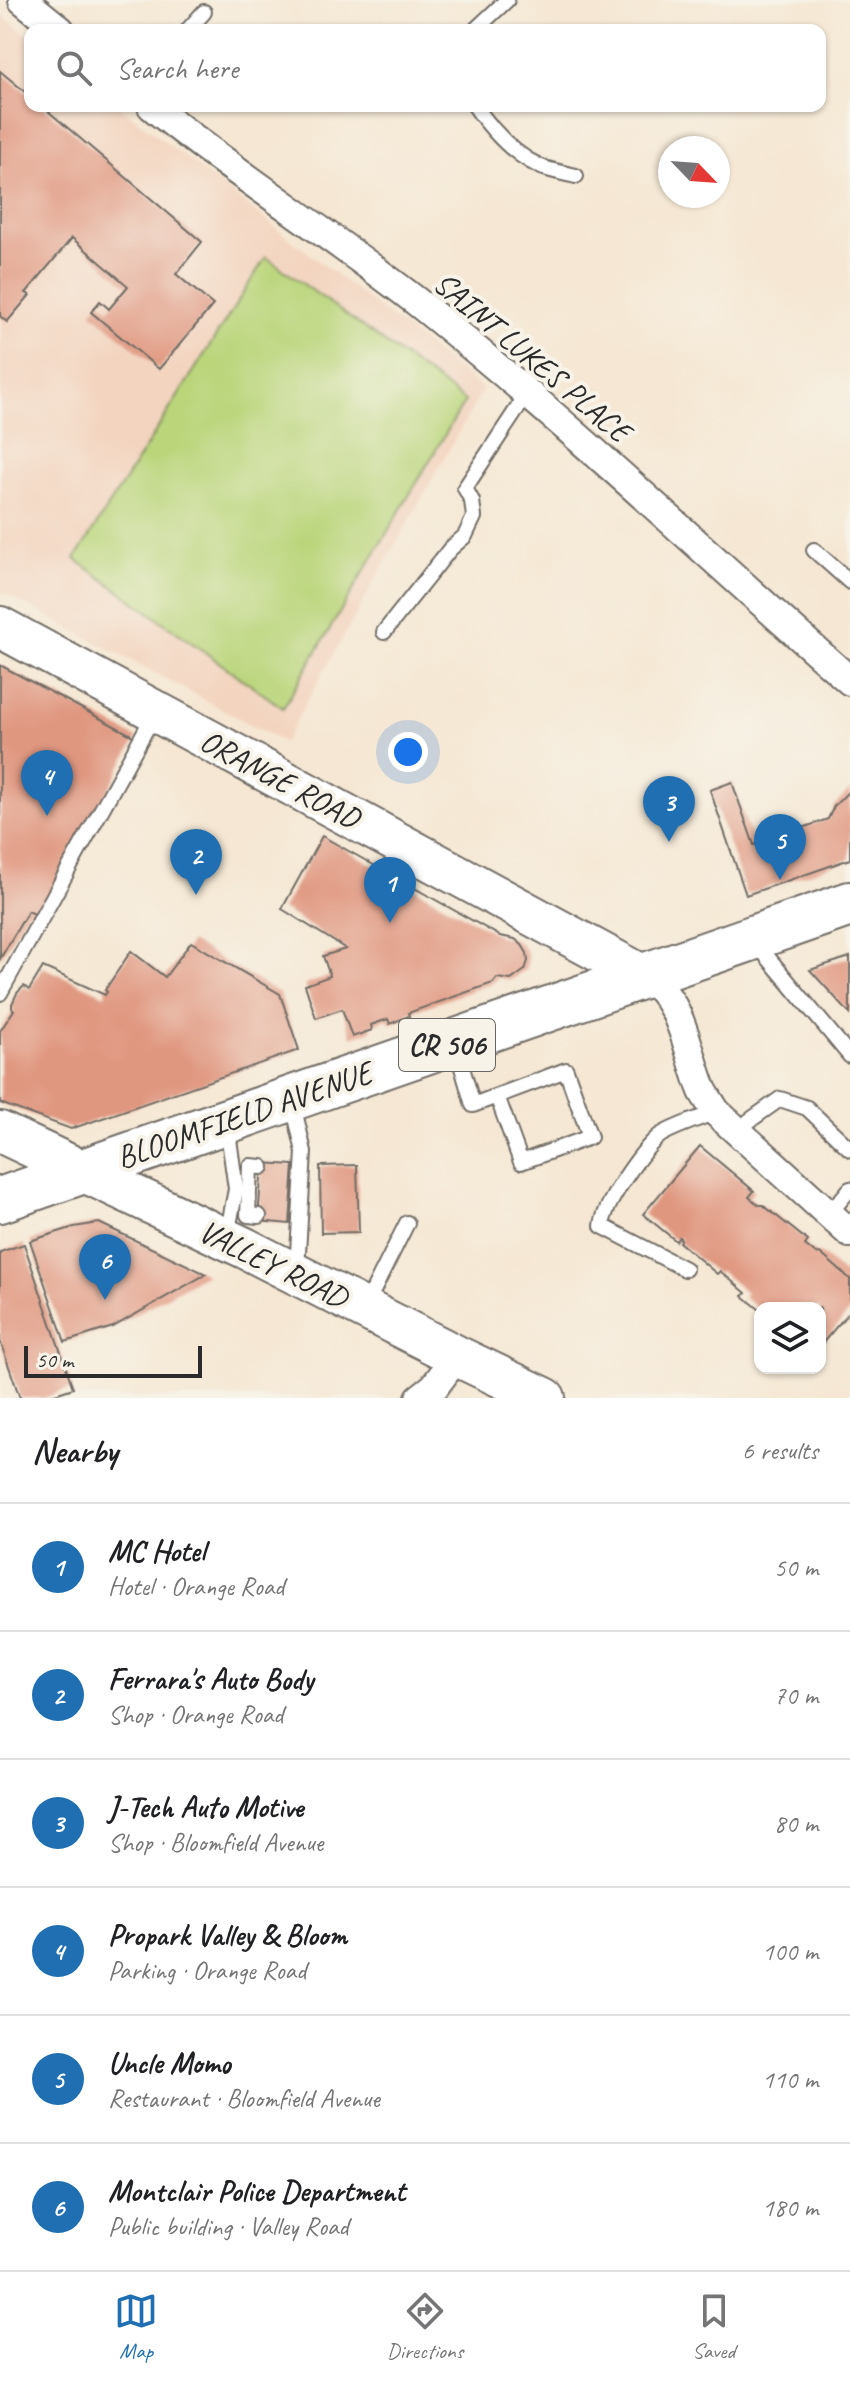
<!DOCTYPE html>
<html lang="en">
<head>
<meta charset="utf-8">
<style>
  :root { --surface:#fff; --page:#f6f6f6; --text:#202124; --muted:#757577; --line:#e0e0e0; --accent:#1f6fb2 }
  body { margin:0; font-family:Caveat,sans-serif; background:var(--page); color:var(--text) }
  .controls { position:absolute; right:24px; bottom:24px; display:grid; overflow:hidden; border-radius:16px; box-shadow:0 2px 6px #0004 }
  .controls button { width:72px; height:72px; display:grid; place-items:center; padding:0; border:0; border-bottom:2px solid var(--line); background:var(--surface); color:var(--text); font:40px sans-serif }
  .compass { position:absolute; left:658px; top:136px; width:72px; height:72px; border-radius:50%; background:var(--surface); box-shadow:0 2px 6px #0004; rotate:115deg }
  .scale { position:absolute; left:24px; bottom:20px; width:178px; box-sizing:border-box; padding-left:8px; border:4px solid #2b2b2b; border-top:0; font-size:22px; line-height:28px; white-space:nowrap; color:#2b2b2b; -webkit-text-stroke:6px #f7f3e8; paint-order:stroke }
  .you { position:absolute; left:408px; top:752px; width:28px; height:28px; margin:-20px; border:6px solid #fff; border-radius:50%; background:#1a73e8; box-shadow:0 0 0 12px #1a73e833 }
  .badge { display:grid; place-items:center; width:52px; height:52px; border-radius:50%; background:var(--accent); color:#fff; font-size:26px; font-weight:700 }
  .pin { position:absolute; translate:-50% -66px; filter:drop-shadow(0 2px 4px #0008) }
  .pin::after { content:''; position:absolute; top:42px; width:28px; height:24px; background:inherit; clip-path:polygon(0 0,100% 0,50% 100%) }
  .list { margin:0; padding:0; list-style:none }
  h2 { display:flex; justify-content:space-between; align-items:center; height:104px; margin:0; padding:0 32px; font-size:34px }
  h2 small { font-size:26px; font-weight:400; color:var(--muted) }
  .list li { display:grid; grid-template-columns:52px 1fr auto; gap:24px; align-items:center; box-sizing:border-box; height:128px; padding:0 32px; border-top:2px solid var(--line) }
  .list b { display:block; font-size:30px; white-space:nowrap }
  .list p { margin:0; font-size:26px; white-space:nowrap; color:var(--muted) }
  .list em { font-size:26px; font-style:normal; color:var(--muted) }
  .icon { flex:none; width:44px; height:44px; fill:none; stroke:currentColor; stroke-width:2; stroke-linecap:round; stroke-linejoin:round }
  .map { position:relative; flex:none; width:850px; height:1398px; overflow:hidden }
  .search { position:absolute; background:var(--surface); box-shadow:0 2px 6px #0004; left:24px; right:24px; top:24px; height:88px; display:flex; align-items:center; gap:20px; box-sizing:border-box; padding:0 28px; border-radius:16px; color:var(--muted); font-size:30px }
  .sheet { height:872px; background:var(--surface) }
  nav { display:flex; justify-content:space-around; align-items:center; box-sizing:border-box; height:112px; border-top:2px solid var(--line); background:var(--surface); font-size:22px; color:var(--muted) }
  nav a { display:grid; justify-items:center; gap:4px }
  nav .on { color:var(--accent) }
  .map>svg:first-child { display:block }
  .built { fill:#f3d4bf }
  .green { fill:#bad57a; stroke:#728052; stroke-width:2 }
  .building { fill:#e09780 }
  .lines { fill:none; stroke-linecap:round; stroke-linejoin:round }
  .lane-casing { stroke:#726d66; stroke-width:18 }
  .street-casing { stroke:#726d66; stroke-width:32 }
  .secondary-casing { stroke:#726d66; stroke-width:44 }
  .primary-casing { stroke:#726d66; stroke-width:48 }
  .lane { stroke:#fff; stroke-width:14 }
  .street { stroke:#fff; stroke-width:28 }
  .secondary { stroke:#fff; stroke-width:40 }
  .primary { stroke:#fff; stroke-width:44 }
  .labels { text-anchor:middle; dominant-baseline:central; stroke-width:8; stroke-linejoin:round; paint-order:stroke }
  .shield { fill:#f7f3e8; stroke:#686764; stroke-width:2 }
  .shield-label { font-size:30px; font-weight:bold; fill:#2b2b2b }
  .street-label { font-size:32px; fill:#2b2b2b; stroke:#f7f3e8 }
</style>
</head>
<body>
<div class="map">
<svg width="850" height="1398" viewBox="0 0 850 1398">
  <rect width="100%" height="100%" fill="#f7f3e8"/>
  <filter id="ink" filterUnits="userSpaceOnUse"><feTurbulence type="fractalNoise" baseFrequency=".0125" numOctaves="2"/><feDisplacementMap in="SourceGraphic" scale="16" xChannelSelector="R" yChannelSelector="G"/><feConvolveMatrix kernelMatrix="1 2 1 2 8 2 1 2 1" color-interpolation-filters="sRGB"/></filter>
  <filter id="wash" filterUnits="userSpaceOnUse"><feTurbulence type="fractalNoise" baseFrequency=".006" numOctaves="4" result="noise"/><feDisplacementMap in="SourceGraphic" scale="32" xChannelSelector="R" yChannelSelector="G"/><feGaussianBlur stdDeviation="1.8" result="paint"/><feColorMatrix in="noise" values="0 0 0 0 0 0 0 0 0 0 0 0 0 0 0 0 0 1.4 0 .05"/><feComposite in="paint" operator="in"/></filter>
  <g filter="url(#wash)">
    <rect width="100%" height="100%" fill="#f5e7d3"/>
    <polygon class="built" points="0,13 30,37 30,106 119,106 483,389 284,742 0,591"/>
    <polygon class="green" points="266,257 465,401 283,708 75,559"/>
    <g id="blocks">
      <g class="building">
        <polygon points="0,71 30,96 30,106 42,106 202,242 176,274 213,305 159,369 91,312 100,301 109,309 128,286 72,238 26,293 30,295 7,322 0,316"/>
        <polygon points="0,665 137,738 39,916 28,911 0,959"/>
        <polygon points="732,782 754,845 828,819 834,806 850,790 850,859 746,895 710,790"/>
        <polygon points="322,836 500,936 515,939 522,945 527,953 528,961 525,970 511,980 497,978 493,983 408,1013 409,1016 390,1024 388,1019 371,1025 372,1030 352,1037 342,1009 316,1018 305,985 330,976 323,956 346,949 282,909"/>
        <polygon points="191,942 280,994 299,1050 71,1129 0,1103 0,1031 14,1010 12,1008 12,1004 17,993 24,986 29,990 43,967 105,995 107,992 105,990 131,951 165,977"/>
        <polygon points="850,957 850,1014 810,970"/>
        <polygon points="700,1146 754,1191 749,1197 759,1205 763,1205 808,1241 805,1245 816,1254 820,1253 850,1279 850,1311 820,1346 820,1308 760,1308 760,1310 743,1296 746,1293 720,1271 717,1274 679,1242 681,1239 679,1237 676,1241 643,1214"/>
        <polygon points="262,1163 294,1165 290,1224 258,1221"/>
        <polygon points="357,1165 359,1232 321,1233 320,1166"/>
        <polygon points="99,1223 206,1274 113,1327 65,1342 30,1241 74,1227"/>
        <polygon points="24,1244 73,1388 43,1398 20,1398 0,1341 0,1252"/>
      </g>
    </g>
  </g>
  <g filter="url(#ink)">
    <use href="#blocks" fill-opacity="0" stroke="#726d66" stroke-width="2"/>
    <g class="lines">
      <g class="lane-casing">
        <g id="lane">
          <polyline points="188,30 204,12"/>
          <polyline points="475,30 507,0"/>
          <path d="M475,106C491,129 513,154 539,166C550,171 564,173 576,176"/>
          <polyline points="814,550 850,582"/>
          <polyline points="384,632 450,549 465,536 474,517 472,501 465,488 527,394"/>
          <polyline points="755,942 850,1056"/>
          <polyline points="0,993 155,713"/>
          <polyline points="456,1047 473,1105 566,1070 590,1137 521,1162 497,1096"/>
          <polyline points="293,1104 304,1152 297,1269"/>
          <polyline points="739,1135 749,1121 780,1099 807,1108 850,1149"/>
          <polyline points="829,1214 850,1189"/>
          <polyline points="259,1216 248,1215 250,1166 262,1167"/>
          <polyline points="227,1235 236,1189 227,1125"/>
          <path d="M685,1269L602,1226C604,1204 641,1152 658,1137C669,1128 701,1118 716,1112"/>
          <polyline points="366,1305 407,1223"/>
        </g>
      </g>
      <g class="street-casing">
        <g id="street">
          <polyline points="23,0 60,30"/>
          <path d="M152,106C240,178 337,238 426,309C572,426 709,557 850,681"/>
          <path d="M644,976C683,998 687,1053 703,1091C707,1098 712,1105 716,1112L850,1233"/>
          <polyline points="420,1398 434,1387 457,1356"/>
        </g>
      </g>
      <g class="secondary-casing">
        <g id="secondary">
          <polyline points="0,627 644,976"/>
          <polyline points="0,1132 245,1248 457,1356 545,1398"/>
        </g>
      </g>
      <g class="primary-casing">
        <polyline id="primary" points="0,1200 850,904"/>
      </g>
      <use href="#lane" class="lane"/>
      <use href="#street" class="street"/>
      <use href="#secondary" class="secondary"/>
      <use href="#primary" class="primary"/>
    </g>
  </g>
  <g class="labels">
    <rect class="shield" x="399" y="1019" width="96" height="52" rx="6"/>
    <g class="shield-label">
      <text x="447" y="1045">CR 506</text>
    </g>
    <g class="street-label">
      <text transform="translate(532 357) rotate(40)">SAINT LUKES PLACE</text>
      <text transform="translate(280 779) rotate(28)">ORANGE ROAD</text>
      <text transform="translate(244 1115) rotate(-19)">BLOOMFIELD AVENUE</text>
      <text transform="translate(273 1264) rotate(26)">VALLEY ROAD</text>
    </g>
  </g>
</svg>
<div class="controls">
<button><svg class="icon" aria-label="layers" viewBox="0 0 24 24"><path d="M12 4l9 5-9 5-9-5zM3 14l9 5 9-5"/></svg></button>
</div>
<svg class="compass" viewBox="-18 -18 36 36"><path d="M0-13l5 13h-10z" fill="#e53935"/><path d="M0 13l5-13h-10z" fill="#757577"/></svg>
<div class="scale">50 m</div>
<div class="you"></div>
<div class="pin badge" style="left:390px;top:923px">1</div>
<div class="pin badge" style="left:196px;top:895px">2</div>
<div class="pin badge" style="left:669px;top:842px">3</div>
<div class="pin badge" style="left:47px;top:816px">4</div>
<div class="pin badge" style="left:780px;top:880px">5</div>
<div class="pin badge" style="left:105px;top:1300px">6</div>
<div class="search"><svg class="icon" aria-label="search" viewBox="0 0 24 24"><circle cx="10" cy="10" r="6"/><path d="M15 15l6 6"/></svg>Search here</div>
</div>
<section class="sheet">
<h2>Nearby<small>6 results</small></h2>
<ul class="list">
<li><span class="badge">1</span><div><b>MC Hotel</b><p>Hotel · Orange Road</p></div><em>50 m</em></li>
<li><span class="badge">2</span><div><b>Ferrara's Auto Body</b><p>Shop · Orange Road</p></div><em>70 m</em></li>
<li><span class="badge">3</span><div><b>J-Tech Auto Motive</b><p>Shop · Bloomfield Avenue</p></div><em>80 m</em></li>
<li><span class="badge">4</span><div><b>Propark Valley &amp; Bloom</b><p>Parking · Orange Road</p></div><em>100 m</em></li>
<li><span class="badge">5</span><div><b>Uncle Momo</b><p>Restaurant · Bloomfield Avenue</p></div><em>110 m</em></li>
<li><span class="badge">6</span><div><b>Montclair Police Department</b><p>Public building · Valley Road</p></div><em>180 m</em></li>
</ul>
</section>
<nav>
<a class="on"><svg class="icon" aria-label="map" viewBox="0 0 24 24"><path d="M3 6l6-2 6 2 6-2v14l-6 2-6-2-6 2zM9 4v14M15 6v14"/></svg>Map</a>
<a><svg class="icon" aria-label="directions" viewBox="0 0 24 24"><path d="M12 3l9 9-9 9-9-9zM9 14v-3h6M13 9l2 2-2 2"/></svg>Directions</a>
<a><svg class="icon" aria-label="saved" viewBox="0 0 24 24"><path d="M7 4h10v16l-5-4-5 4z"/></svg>Saved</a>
</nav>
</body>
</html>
